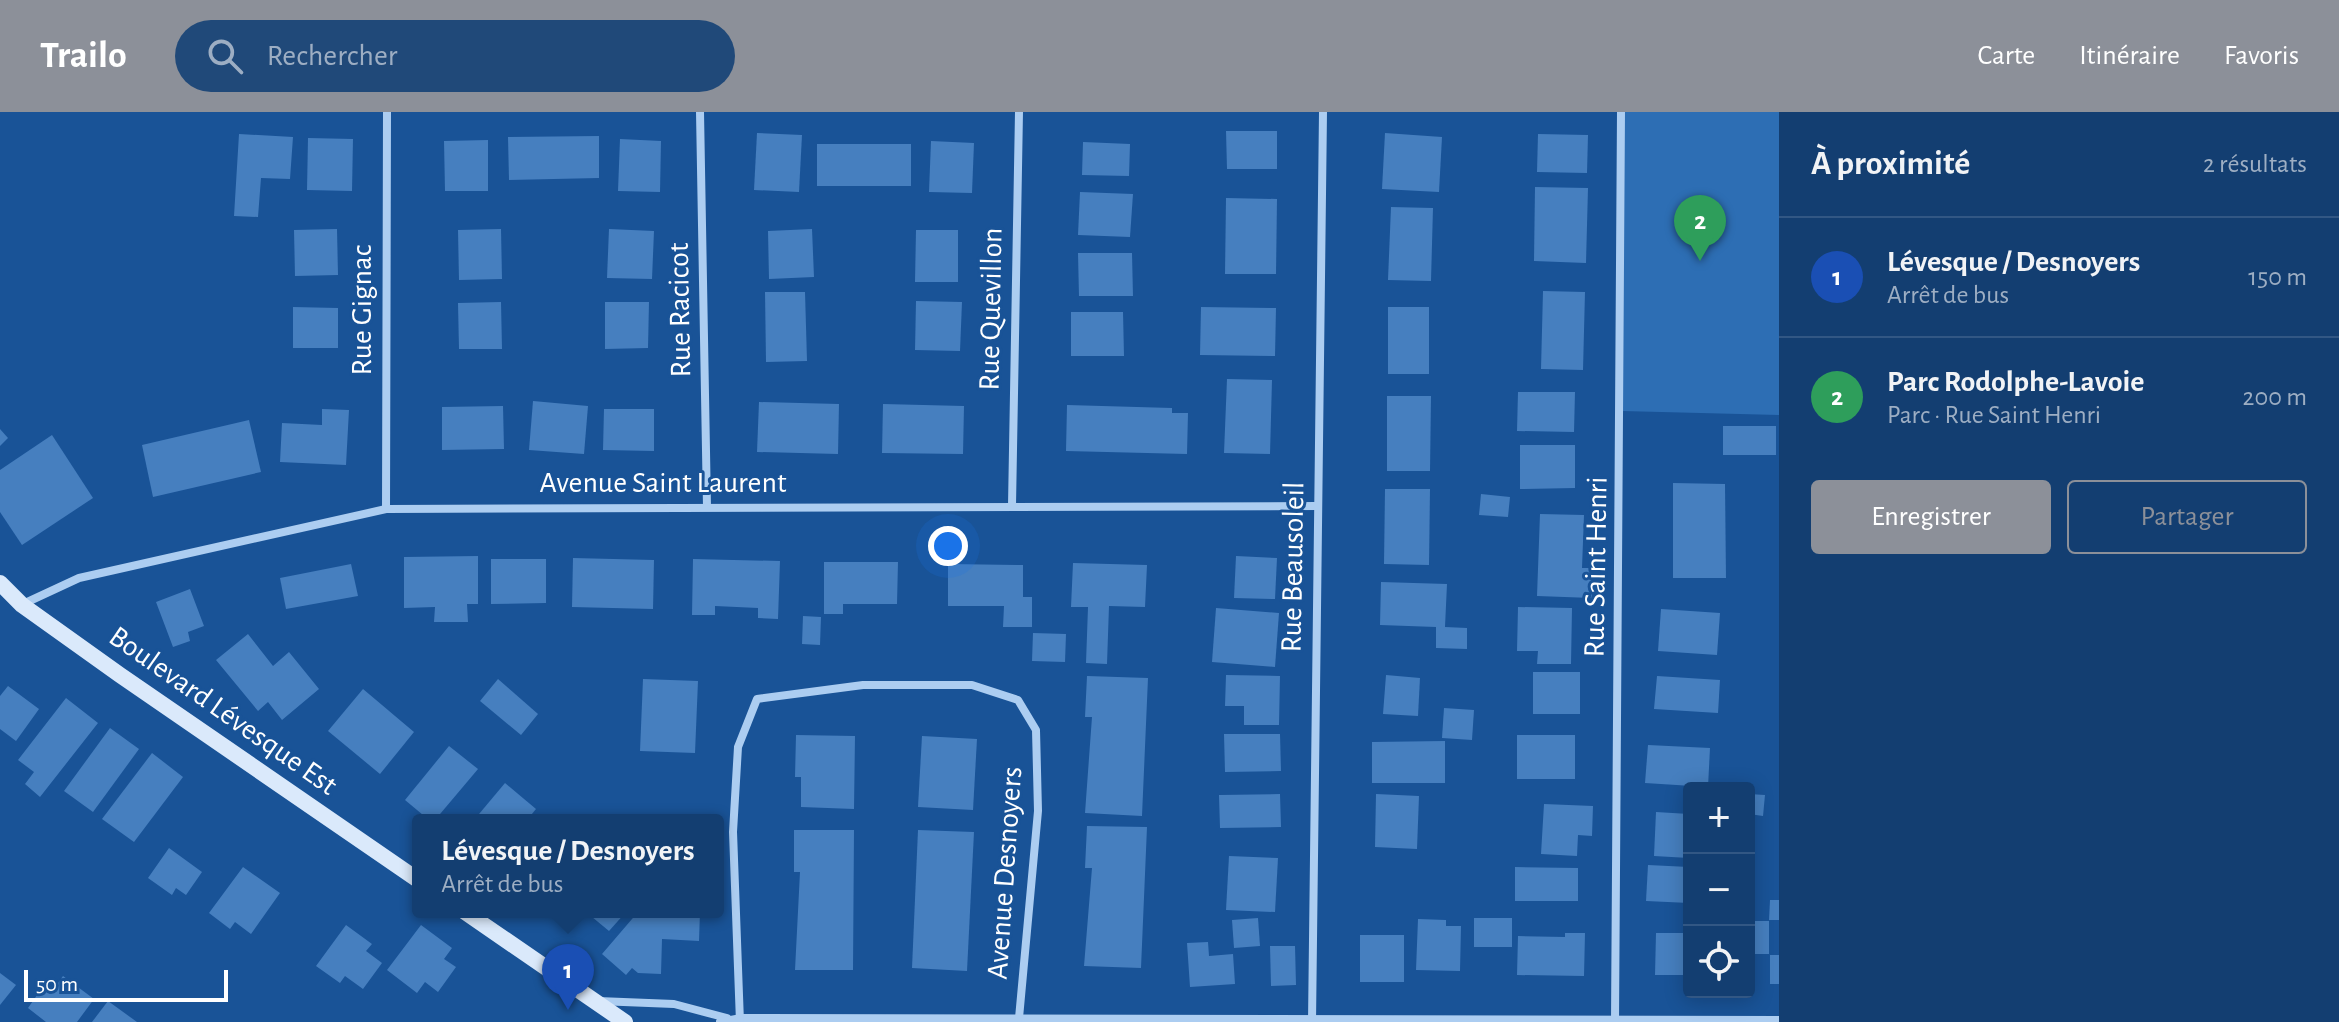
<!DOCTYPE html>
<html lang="fr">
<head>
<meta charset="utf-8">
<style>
  :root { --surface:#133e71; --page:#204979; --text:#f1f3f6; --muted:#9daec3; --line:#325784; --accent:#8c9099 }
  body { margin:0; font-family:"Alegreya Sans",sans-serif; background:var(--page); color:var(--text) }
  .controls { position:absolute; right:24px; bottom:24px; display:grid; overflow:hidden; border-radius:8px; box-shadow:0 4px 20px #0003 }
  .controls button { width:72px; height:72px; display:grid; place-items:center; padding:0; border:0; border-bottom:2px solid var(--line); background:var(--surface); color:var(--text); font:40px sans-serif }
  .scale { position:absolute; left:24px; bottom:20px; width:204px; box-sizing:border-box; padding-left:8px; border:4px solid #fff; border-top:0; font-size:22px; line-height:28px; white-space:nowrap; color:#fff; -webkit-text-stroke:6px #195397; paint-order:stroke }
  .you { position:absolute; left:948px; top:434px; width:28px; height:28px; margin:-20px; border:6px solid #fff; border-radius:50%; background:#1a73e8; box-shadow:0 0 0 12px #1a73e833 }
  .badge { display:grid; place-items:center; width:52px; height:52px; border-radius:50%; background:var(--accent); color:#fff; font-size:26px; font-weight:700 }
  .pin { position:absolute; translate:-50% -66px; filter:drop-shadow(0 2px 4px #0008) }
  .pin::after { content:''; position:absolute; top:42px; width:28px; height:24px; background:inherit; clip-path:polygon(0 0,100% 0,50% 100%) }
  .popup { position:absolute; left:412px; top:702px; width:312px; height:104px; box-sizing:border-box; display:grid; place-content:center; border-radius:8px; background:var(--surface); filter:drop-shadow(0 2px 6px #0005); font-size:26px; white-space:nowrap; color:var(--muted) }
  .popup b { font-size:30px; color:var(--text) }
  .popup::after { content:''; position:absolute; left:50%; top:100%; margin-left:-16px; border:16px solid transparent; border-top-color:var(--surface) }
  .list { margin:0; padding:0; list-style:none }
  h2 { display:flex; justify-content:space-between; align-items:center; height:104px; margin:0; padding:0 32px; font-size:34px }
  h2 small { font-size:26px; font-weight:400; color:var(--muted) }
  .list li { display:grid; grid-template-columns:52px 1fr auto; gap:24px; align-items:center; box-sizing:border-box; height:120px; padding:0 32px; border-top:2px solid var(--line) }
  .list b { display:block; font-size:30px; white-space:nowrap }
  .list p { margin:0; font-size:26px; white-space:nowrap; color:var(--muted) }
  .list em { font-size:26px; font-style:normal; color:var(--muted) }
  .actions { display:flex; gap:16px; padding:24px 32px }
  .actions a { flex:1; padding:18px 0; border:2px solid var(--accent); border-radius:8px; text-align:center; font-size:28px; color:var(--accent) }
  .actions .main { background:var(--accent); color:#fff }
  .icon { flex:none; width:44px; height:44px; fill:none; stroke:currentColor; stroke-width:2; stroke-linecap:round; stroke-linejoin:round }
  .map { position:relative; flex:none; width:1779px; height:910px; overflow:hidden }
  header { display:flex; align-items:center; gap:48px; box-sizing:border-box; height:112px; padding:0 40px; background:var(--accent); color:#fff }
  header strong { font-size:38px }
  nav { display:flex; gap:44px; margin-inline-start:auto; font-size:28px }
  .search { width:560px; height:72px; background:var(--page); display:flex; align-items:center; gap:20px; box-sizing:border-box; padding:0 28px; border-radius:44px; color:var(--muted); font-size:30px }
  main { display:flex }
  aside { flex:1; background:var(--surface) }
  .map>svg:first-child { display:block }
  .green { fill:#2d6eb4 }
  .building { fill:#467fbf }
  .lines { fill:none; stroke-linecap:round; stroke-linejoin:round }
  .street { stroke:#accdf1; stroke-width:8 }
  .secondary { stroke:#dae9fb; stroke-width:16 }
  .labels { text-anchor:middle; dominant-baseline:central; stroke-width:6; stroke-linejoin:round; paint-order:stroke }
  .street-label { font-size:30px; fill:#fff; stroke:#195397 }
</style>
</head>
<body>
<header>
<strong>Trailo</strong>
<div class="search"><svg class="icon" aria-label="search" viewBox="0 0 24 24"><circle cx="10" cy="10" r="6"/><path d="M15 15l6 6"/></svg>Rechercher</div>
<nav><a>Carte</a><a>Itinéraire</a><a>Favoris</a></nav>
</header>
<main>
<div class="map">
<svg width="1779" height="910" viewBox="0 0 1779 910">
  <rect width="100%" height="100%" fill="#195397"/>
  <polygon class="green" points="1621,0 1779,0 1779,303 1622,299"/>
  <g class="building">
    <polygon points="1226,19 1277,19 1277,57 1227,57"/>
    <polygon points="757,21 802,23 799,80 754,78"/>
    <polygon points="1385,21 1442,25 1439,80 1382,77"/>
    <polygon points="239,22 293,25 290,67 261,66 258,105 234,104"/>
    <polygon points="1538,22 1588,23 1587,61 1537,60"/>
    <polygon points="599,24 599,66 509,68 508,25"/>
    <polygon points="308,26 353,27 352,79 307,78"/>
    <polygon points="620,27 661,29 660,80 618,79"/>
    <polygon points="488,28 488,79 445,79 444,29"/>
    <polygon points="931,29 974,31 972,81 929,80"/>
    <polygon points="1083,30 1130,32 1129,64 1082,63"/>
    <rect x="817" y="32" width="94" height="42"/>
    <polygon points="1535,75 1588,76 1586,151 1534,149"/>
    <polygon points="1080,80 1133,82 1130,125 1078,123"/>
    <polygon points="1226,86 1277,87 1276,162 1225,162"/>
    <polygon points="1391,95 1433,96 1431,169 1388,168"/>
    <polygon points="337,117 338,163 295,164 294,118"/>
    <polygon points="501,117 502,167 459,168 458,118"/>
    <polygon points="609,117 654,119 652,167 607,166"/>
    <polygon points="812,117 814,165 769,167 768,119"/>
    <polygon points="916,118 958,118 958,170 915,170"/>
    <polygon points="1078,141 1132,141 1133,184 1079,184"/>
    <polygon points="1543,179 1585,180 1583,258 1541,257"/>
    <polygon points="765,180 805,180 807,249 766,250"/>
    <polygon points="916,189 962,190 960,239 915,238"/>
    <polygon points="501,190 502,237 459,237 458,191"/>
    <polygon points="605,190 649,190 648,236 605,237"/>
    <polygon points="293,195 338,196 338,236 293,236"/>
    <polygon points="1201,195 1276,196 1275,244 1200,243"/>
    <rect x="1388" y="195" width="41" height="67"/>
    <polygon points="1071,200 1123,200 1124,244 1071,244"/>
    <polygon points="1227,267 1272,268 1270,342 1224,341"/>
    <polygon points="1518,280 1575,280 1574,320 1517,319"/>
    <polygon points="1387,284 1431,284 1430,359 1387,359"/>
    <polygon points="533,289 588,294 584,342 529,338"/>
    <polygon points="759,290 839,292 838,342 757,340"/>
    <polygon points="883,292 964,294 963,342 882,341"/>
    <polygon points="1067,293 1172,296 1172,301 1188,301 1187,342 1066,339"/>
    <polygon points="503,294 504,337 442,338 442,295"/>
    <polygon points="322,297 349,298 346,353 280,350 282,311 322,313"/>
    <polygon points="604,297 654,297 654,339 603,338"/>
    <polygon points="249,308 261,360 153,385 142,333"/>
    <rect x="1723" y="314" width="53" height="29"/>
    <polygon points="0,317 8,326 0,334"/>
    <polygon points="52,323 93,386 22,433 0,400 0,358"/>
    <polygon points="1520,333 1575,333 1575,376 1520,377"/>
    <polygon points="1673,371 1725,372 1726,466 1673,466"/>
    <polygon points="1385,377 1430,377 1429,453 1384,452"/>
    <polygon points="1481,382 1510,385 1508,405 1479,403"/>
    <polygon points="1540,402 1584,403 1582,456 1594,456 1592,486 1537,484"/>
    <polygon points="478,444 478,492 467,492 468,510 434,510 435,495 404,496 404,445"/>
    <polygon points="1236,444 1277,446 1275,487 1234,486"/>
    <polygon points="573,446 654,448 653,497 572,495"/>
    <polygon points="491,447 546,447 546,491 491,492"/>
    <polygon points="693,447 780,449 778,507 758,506 758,496 715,494 715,503 692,503"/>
    <polygon points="824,450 898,450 897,492 843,492 843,502 824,502"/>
    <polygon points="1073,451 1147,453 1145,495 1109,494 1107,552 1086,551 1088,495 1071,495"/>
    <polygon points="351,452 358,484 286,497 280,466"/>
    <polygon points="948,452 1023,453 1023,485 1032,485 1032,515 1003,515 1004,494 948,494"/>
    <polygon points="1381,470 1447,472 1445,515 1467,516 1467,537 1436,536 1436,515 1380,513"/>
    <polygon points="190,477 204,514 188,520 190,529 173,535 156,490"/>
    <polygon points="1518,495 1572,496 1571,552 1537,552 1538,539 1517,539"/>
    <polygon points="1216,496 1279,501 1275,555 1212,550"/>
    <polygon points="1661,497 1720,501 1717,543 1658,539"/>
    <polygon points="803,504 821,505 820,533 802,532"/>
    <polygon points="1033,521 1066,522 1065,550 1032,549"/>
    <polygon points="248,522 273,554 289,540 319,577 282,608 268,590 258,599 216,548"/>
    <rect x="1533" y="560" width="47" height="42"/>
    <polygon points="1226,563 1280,564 1279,613 1244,613 1244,594 1225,594"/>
    <polygon points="1386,563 1420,566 1418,604 1383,602"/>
    <polygon points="1087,564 1148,566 1142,704 1085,701 1092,605 1085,605"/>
    <polygon points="1657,564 1720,568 1718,601 1654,597"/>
    <polygon points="498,567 538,602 521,623 480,589"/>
    <polygon points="643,567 698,569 695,641 640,639"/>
    <polygon points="8,574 39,597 16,629 0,617 0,584"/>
    <polygon points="363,577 414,620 380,662 328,619"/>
    <polygon points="66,586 98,611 40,685 25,672 34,660 18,648"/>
    <polygon points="1444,596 1474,598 1472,628 1442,626"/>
    <polygon points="110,616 139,637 93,700 64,679"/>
    <polygon points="1224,622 1280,622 1281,659 1225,660"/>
    <polygon points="796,623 855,624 854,697 801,695 801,665 795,665"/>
    <rect x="1517" y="623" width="58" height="44"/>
    <polygon points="922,624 977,627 973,698 918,695"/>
    <polygon points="1445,629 1445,671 1372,671 1372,630"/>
    <polygon points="1648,633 1710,636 1708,675 1645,671"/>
    <polygon points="449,634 478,657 435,708 429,708 405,688"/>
    <polygon points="152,641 183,665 134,730 102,707"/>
    <polygon points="505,671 536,697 527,708 474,708"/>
    <polygon points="1280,682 1281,715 1220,716 1219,683"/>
    <polygon points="1376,682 1419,684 1417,737 1375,735"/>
    <polygon points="1749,682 1765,683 1763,704 1749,702"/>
    <polygon points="1544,692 1593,694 1592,724 1578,723 1577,744 1541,742"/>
    <polygon points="1656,700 1689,702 1689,746 1654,744"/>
    <polygon points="1087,714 1147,715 1141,856 1084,854 1092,756 1085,756"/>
    <polygon points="794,718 854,718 853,858 795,858 800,760 794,760"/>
    <polygon points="918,718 974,720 967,859 912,856"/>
    <polygon points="169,736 202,760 186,783 176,776 172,783 148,766"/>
    <polygon points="1229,744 1278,746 1275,800 1226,798"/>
    <polygon points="1648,753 1689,755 1689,791 1646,789"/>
    <polygon points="243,755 280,781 251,822 235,810 230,817 209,801"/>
    <polygon points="1515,755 1578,756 1578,789 1515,789"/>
    <polygon points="1770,788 1779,788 1779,808 1769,808"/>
    <polygon points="586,800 626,800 609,819"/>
    <polygon points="638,800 700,800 699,829 662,827 661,862 638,861 632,856 626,863 602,842"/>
    <polygon points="1258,806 1260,834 1234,836 1232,808"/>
    <rect x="1474" y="806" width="38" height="29"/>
    <polygon points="1418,807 1446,808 1446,814 1461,814 1460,859 1416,858"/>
    <rect x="1749" y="809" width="20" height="33"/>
    <polygon points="346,813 372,832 366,839 382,851 363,877 345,864 340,871 316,854"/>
    <polygon points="421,813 452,836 444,847 456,855 438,880 425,870 417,881 387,858"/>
    <polygon points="1565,821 1585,821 1584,864 1517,863 1518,824 1565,825"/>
    <polygon points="1656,821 1689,821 1689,863 1655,863"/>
    <rect x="1360" y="823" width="44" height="47"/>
    <polygon points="1208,830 1209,844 1233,842 1235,872 1190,875 1187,831"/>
    <polygon points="1270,834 1295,834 1296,873 1271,874"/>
    <rect x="1770" y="843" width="9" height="29"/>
    <polygon points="0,861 16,873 0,893"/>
    <polygon points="63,864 94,887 77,910 46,910 28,896 42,876 50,882"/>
    <polygon points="108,889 137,910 92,910"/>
  </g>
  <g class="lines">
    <g class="street">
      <polyline points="700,0 707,395"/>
      <polyline points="1012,394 1019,0"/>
      <polyline points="386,397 387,0"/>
      <polyline points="23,492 79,466 386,397 1318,394"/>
      <polyline points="598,889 674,892 727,906"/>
      <polyline points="720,910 741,906 1779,908"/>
      <polyline points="740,910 733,720 738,635 757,587 863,573 972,573 1018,588 1036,618 1038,699 1019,906"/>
      <polyline points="1312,910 1323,0"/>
      <polyline points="1615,910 1621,0"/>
    </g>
    <g class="secondary">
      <polyline points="0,471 22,493 120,563 418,768"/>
      <polyline points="465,800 625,910"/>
    </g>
  </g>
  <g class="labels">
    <g class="street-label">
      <text transform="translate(991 197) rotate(-89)">Rue Quevillon</text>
      <text transform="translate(362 198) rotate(-90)">Rue Gignac</text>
      <text transform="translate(680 198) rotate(-91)">Rue Racicot</text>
      <text x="663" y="371">Avenue Saint Laurent</text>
      <text transform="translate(1293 455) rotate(-89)">Rue Beausoleil</text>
      <text transform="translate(1596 455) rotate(-89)">Rue Saint Henri</text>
      <text transform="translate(223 599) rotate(35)">Boulevard Lévesque Est</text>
      <text transform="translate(1005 761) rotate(-86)">Avenue Desnoyers</text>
    </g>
  </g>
</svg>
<div class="controls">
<button>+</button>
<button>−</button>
<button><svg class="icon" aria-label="locate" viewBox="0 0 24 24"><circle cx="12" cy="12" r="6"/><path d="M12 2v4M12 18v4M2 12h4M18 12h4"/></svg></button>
</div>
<div class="scale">50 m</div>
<div class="you"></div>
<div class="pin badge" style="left:568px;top:898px;background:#1a4fb4">1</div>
<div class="popup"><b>Lévesque / Desnoyers</b>Arrêt de bus</div>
<div class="pin badge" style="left:1700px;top:149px;background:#2e9e5b">2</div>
</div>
<aside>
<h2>À proximité<small>2 résultats</small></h2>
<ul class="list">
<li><span class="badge" style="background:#1a4fb4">1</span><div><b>Lévesque / Desnoyers</b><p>Arrêt de bus</p></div><em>150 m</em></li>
<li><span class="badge" style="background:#2e9e5b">2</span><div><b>Parc Rodolphe-Lavoie</b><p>Parc · Rue Saint Henri</p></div><em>200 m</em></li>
</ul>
<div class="actions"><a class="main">Enregistrer</a><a>Partager</a></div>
</aside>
</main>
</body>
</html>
